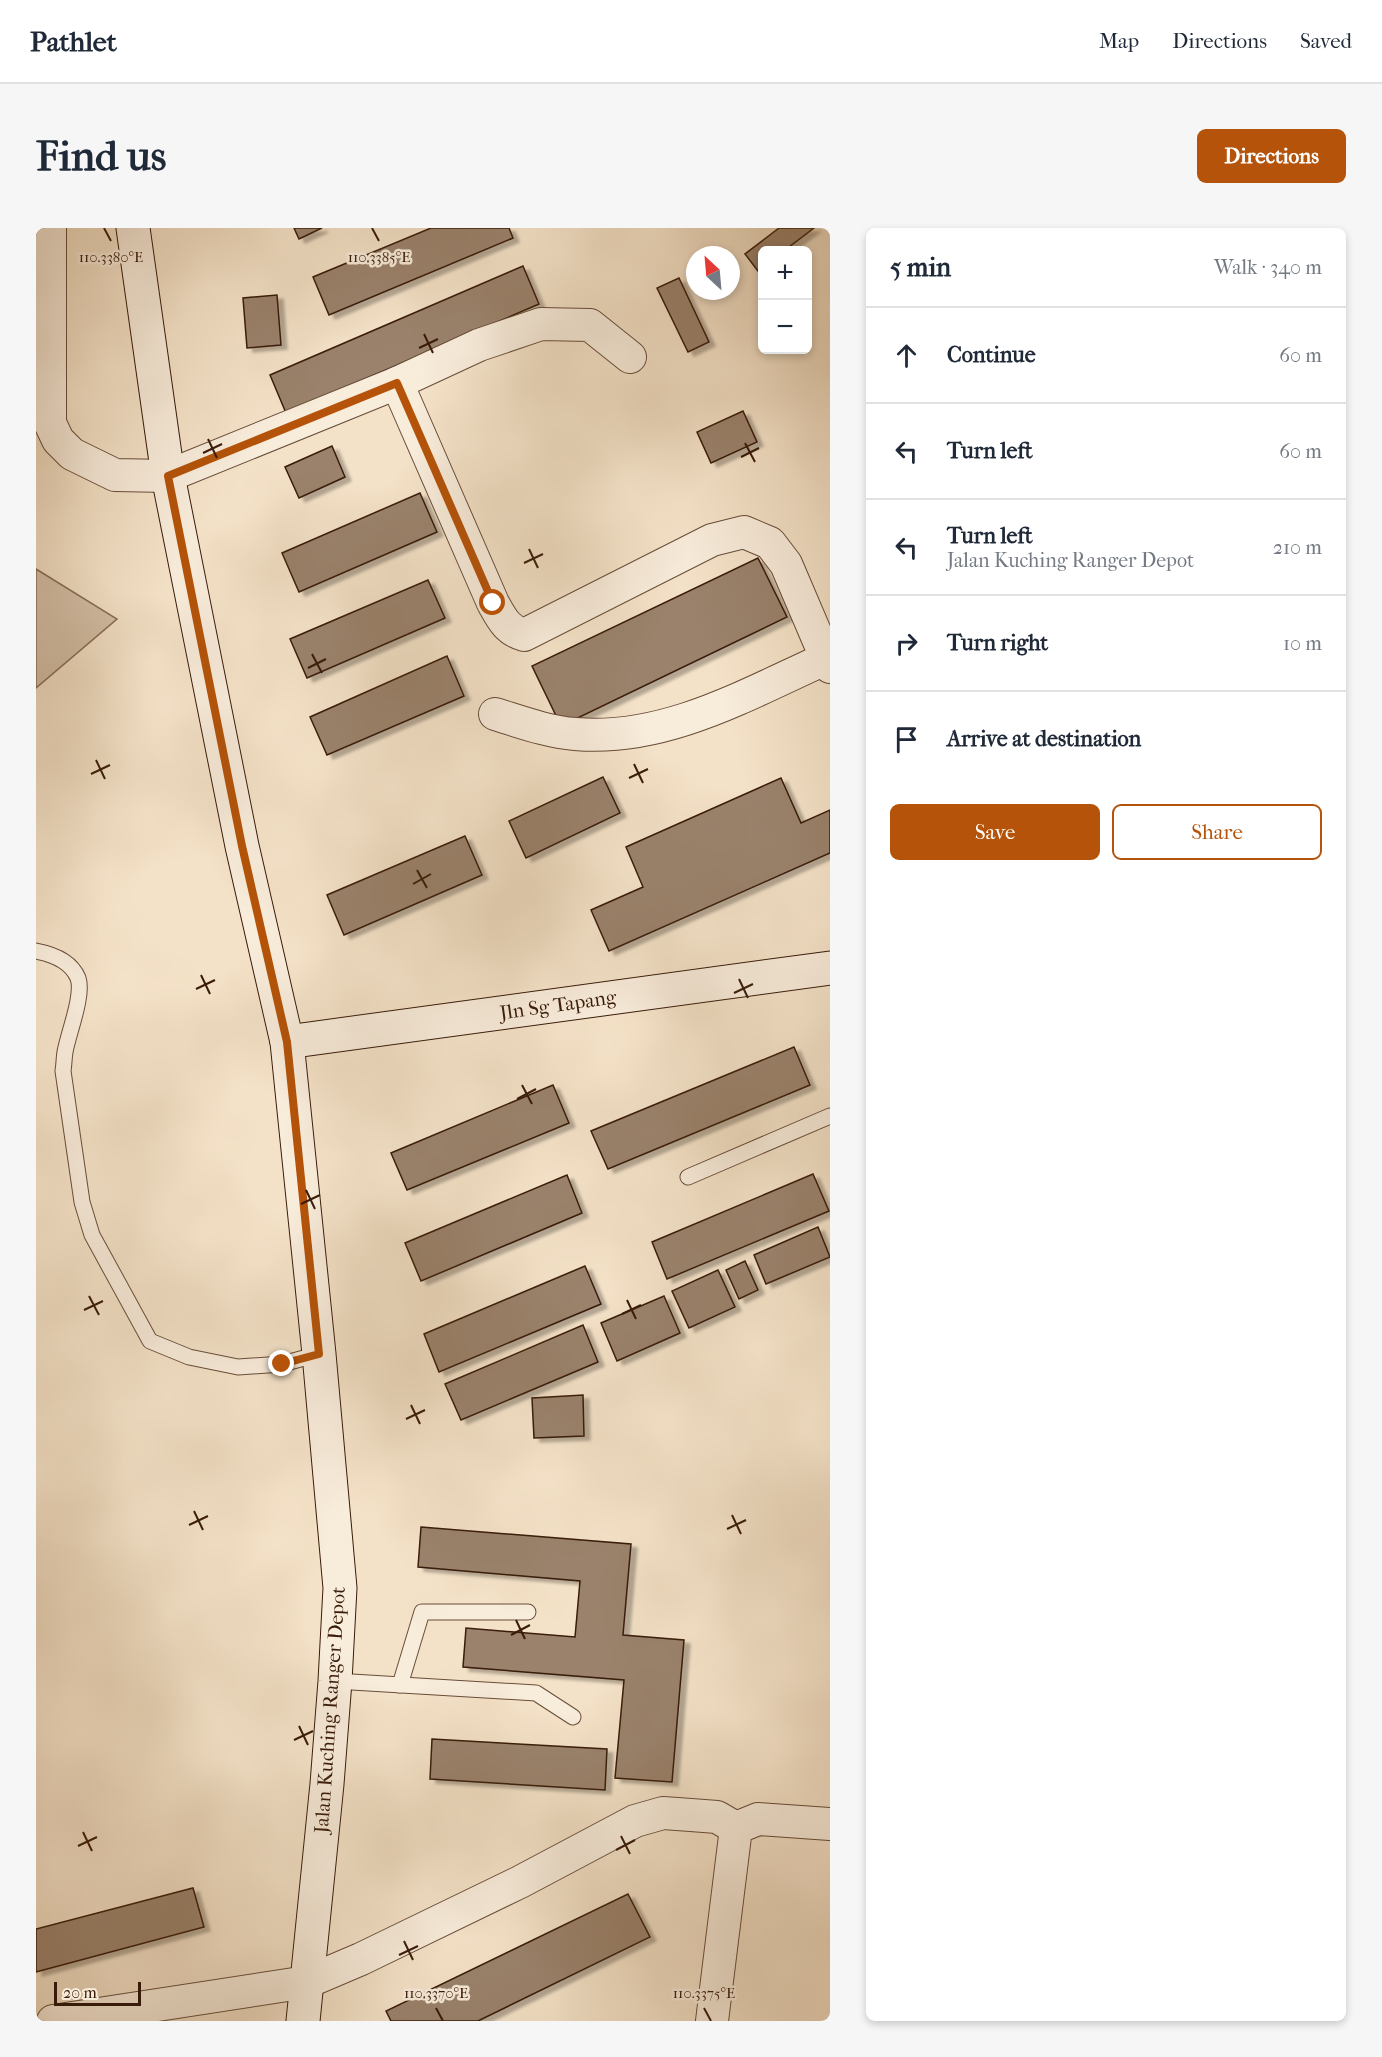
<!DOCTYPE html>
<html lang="en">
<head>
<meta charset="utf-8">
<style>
  :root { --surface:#fff; --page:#f6f6f7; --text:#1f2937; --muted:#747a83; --line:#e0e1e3; --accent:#b45309 }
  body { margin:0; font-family:"IM FELL French Canon",serif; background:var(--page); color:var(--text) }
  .controls { position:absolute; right:18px; top:18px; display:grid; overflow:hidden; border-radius:9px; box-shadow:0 3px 9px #0003 }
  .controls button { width:54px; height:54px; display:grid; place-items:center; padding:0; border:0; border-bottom:2px solid var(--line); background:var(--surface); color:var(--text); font:30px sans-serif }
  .compass { position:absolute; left:650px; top:18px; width:54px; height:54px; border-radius:50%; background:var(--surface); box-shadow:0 3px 9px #0003; rotate:334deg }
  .scale { position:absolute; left:18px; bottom:15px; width:87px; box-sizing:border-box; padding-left:6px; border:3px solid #391b09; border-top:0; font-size:16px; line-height:21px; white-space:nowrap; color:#391b09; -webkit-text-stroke:4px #f8ecdb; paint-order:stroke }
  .stop { position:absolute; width:18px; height:18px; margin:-14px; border:4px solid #b45309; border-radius:50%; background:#fff }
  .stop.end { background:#b45309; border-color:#fff; box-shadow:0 2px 6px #0008 }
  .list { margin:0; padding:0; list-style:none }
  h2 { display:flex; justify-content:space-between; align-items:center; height:78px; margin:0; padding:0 24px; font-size:26px }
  h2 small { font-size:20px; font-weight:400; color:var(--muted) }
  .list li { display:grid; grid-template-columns:39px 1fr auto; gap:18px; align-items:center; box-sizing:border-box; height:96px; padding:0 24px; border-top:2px solid var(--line) }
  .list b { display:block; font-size:22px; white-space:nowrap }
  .list p { margin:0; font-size:20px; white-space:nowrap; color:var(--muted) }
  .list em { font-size:20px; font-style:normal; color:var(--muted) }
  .actions { display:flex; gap:12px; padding:18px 24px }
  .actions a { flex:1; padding:14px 0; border:2px solid var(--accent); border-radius:9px; text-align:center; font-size:21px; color:var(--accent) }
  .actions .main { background:var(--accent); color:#fff }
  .icon { flex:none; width:33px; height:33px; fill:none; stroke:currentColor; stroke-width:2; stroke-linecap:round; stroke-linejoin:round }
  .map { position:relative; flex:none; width:794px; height:1793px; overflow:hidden; border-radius:9px }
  header { display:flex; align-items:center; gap:36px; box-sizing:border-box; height:84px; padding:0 30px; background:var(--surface); border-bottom:2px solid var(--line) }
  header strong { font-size:28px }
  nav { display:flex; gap:33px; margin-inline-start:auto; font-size:21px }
  .intro { display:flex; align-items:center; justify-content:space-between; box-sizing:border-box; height:144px; padding:0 36px }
  h1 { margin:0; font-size:42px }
  .button { padding:15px 27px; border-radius:9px; background:var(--accent); color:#fff; font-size:21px; font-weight:700 }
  main { display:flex; gap:36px; padding:0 36px }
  aside { flex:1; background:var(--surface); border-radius:9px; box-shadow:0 3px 9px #0003 }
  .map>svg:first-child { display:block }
  .green { fill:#d4c0a8; stroke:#866e58; stroke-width:1.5 }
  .building { fill:#9a826c; stroke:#391b09; stroke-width:1.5; filter:url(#shadow) }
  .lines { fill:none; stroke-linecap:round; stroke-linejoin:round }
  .lane-casing { stroke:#684d39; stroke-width:17 }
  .street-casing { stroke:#684d39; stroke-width:34 }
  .secondary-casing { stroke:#391b09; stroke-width:35 }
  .lane { stroke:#f8ecdb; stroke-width:15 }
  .street { stroke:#f8ecdb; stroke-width:32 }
  .secondary { stroke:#f8ecdb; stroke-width:33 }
  .route { stroke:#b45309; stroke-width:8 }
  .ticks { fill:none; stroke:#391b09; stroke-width:2 }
  .labels { text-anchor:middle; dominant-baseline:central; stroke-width:5; stroke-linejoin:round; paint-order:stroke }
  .street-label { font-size:20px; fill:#391b09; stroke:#f8ecdb }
  .ticks-label { font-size:15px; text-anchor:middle; fill:#391b09; stroke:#f8ecdb; stroke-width:5; stroke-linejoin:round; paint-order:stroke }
</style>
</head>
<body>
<header>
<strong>Pathlet</strong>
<nav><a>Map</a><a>Directions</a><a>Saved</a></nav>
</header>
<div class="intro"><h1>Find us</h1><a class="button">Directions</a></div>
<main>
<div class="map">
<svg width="794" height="1793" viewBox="0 0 794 1793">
  <defs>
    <filter id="shadow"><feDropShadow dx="6" dy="4" stdDeviation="1.5" flood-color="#0004"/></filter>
  </defs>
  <rect width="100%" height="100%" fill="#f4e2c8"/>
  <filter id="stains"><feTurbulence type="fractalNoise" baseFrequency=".00333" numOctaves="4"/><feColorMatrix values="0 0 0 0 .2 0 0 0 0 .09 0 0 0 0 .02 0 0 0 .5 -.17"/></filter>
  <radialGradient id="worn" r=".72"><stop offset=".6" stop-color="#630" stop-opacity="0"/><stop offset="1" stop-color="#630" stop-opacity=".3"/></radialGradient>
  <polygon class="green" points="0,341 81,391 0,460"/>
  <g class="building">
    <polygon points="258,0 286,0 263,11"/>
    <polygon points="395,0 473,0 477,10 293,87 277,49"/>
    <polygon points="743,0 778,0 749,22 726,22 726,39 722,43 709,26"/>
    <polygon points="487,38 503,76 250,185 234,147"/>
    <polygon points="643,50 673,114 652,124 621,60"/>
    <polygon points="241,67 245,117 211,120 207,70"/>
    <polygon points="707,183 721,214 675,235 661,204"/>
    <polygon points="296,218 309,249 263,270 249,239"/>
    <polygon points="384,265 401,304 263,364 246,325"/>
    <polygon points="722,330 751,389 525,498 496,438"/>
    <polygon points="392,352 409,390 271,450 254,411"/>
    <polygon points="411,428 428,468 291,527 274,489"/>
    <polygon points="567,549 584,585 490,630 473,593"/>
    <polygon points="745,550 765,595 794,582 794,625 573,723 555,682 607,659 590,619"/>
    <polygon points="429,608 446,647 308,707 291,667"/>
    <polygon points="758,819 774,857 572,941 555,903"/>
    <polygon points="517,857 533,895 371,962 355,925"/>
    <polygon points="777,946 793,983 631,1051 616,1014"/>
    <polygon points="531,947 546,985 385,1053 369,1015"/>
    <polygon points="782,999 794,1029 730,1056 718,1027"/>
    <polygon points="709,1033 722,1062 703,1071 690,1042"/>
    <polygon points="549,1038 565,1076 403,1144 388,1106"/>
    <polygon points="682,1042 699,1079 653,1100 636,1063"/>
    <polygon points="628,1068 644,1105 581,1133 565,1095"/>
    <polygon points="547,1097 562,1134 425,1192 409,1156"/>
    <polygon points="547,1167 548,1208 498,1210 496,1170"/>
    <polygon points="385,1299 595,1316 587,1407 648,1412 636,1554 579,1550 588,1452 427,1439 430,1400 539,1409 544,1353 382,1339"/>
    <polygon points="396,1511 571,1521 569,1562 394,1551"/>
    <polygon points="157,1660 168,1699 0,1744 0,1701"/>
    <polygon points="592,1666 614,1709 442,1793 355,1793 350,1783"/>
  </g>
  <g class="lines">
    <g class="lane-casing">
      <g id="lane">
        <path d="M0,723C16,726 35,733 42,750C48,767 32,806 29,824C28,830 28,837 27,843L46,974L56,1007L114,1113L153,1129L202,1139L246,1136L283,1126"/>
        <polyline points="652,949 794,888"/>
        <polyline points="299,1453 500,1465 537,1489"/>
        <polyline points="364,1457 386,1384 492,1384"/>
      </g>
    </g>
    <g class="street-casing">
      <g id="street">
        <polyline points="14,0 14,195 22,212 36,226 79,247 132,248 361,155 443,117 505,96 554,97 594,129"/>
        <path d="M361,155L457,375C466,391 471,402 488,407L676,312L708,304L734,315L750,336L794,439"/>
        <path d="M459,486C485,494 512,504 539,506C629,514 711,466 791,430"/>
        <polyline points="17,1793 271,1754 325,1731 484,1654 599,1593 627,1585 655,1587 681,1589 700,1600"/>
        <polyline points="676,1793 700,1600 722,1591 794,1596"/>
      </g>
    </g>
    <g class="secondary-casing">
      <g id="secondary">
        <polyline points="97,0 132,248 206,618 251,814 283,1126 304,1360 299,1453 291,1556 267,1793"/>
        <polyline points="251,814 794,740"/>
      </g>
    </g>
    <use href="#lane" class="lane"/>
    <use href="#street" class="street"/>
    <use href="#secondary" class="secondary"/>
  </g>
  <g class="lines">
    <polyline class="route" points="246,1136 283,1126 251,814 206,618 132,248 361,155 457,375"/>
  </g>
  <path class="ticks" d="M68,0L75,13M336,0L343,13M388,106L397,125M383,120L402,111M172,211L181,230M709,215L719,234M167,225L186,216M705,229L723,220M493,321L502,340M488,335L507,326M276,426L286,445M272,440L290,431M60,532L69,551M598,536L607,555M55,546L74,537M593,550L612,541M381,642L391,660M377,656L395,646M165,747L174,766M703,751L712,770M160,761L179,752M698,765L717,756M486,857L496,876M481,871L500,861M270,962L279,981M265,976L284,967M53,1068L63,1087M591,1072L600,1091M48,1082L67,1073M586,1086L605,1077M375,1177L384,1196M370,1191L389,1182M158,1283L167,1302M696,1287L705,1306M153,1297L172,1288M691,1301L710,1292M480,1392L489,1411M475,1407L494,1397M263,1498L272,1517M258,1512L277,1503M47,1604L56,1623M585,1608L594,1626M42,1618L61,1609M580,1622L599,1612M368,1713L377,1732M363,1727L382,1718M400,1780L407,1793M668,1780L675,1793"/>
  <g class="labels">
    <g class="street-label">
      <text transform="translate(522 777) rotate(-8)">Jln Sg Tapang</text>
      <text transform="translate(294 1482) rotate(-86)">Jalan Kuching Ranger Depot</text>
    </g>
  </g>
  <g class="ticks-label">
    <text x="75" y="34">110.3380°E</text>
    <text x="343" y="34">110.3385°E</text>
    <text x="400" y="1770">110.3370°E</text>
    <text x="668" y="1770">110.3375°E</text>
  </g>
  <rect width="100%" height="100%" filter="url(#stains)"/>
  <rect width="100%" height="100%" fill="url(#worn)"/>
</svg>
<div class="controls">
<button>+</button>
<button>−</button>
</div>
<svg class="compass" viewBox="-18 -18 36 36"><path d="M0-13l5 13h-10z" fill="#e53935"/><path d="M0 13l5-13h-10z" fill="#747a83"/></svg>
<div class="scale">20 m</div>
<div class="stop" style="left:457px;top:375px"></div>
<div class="stop end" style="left:246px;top:1136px"></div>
</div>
<aside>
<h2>5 min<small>Walk · 340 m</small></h2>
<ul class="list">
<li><svg class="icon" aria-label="ahead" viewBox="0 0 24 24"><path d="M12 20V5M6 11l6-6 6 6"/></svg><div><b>Continue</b></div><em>60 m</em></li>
<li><svg class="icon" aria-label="left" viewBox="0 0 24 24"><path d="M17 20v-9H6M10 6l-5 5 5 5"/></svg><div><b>Turn left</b></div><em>60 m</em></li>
<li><svg class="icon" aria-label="left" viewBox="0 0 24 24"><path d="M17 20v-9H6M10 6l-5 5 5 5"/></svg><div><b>Turn left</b><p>Jalan Kuching Ranger Depot</p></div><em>210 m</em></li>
<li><svg class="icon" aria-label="right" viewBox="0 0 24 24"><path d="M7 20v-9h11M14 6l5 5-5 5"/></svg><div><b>Turn right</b></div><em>10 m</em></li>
<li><svg class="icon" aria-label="arrive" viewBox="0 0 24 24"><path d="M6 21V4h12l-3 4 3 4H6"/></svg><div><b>Arrive at destination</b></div></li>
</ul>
<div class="actions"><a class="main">Save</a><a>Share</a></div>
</aside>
</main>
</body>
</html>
